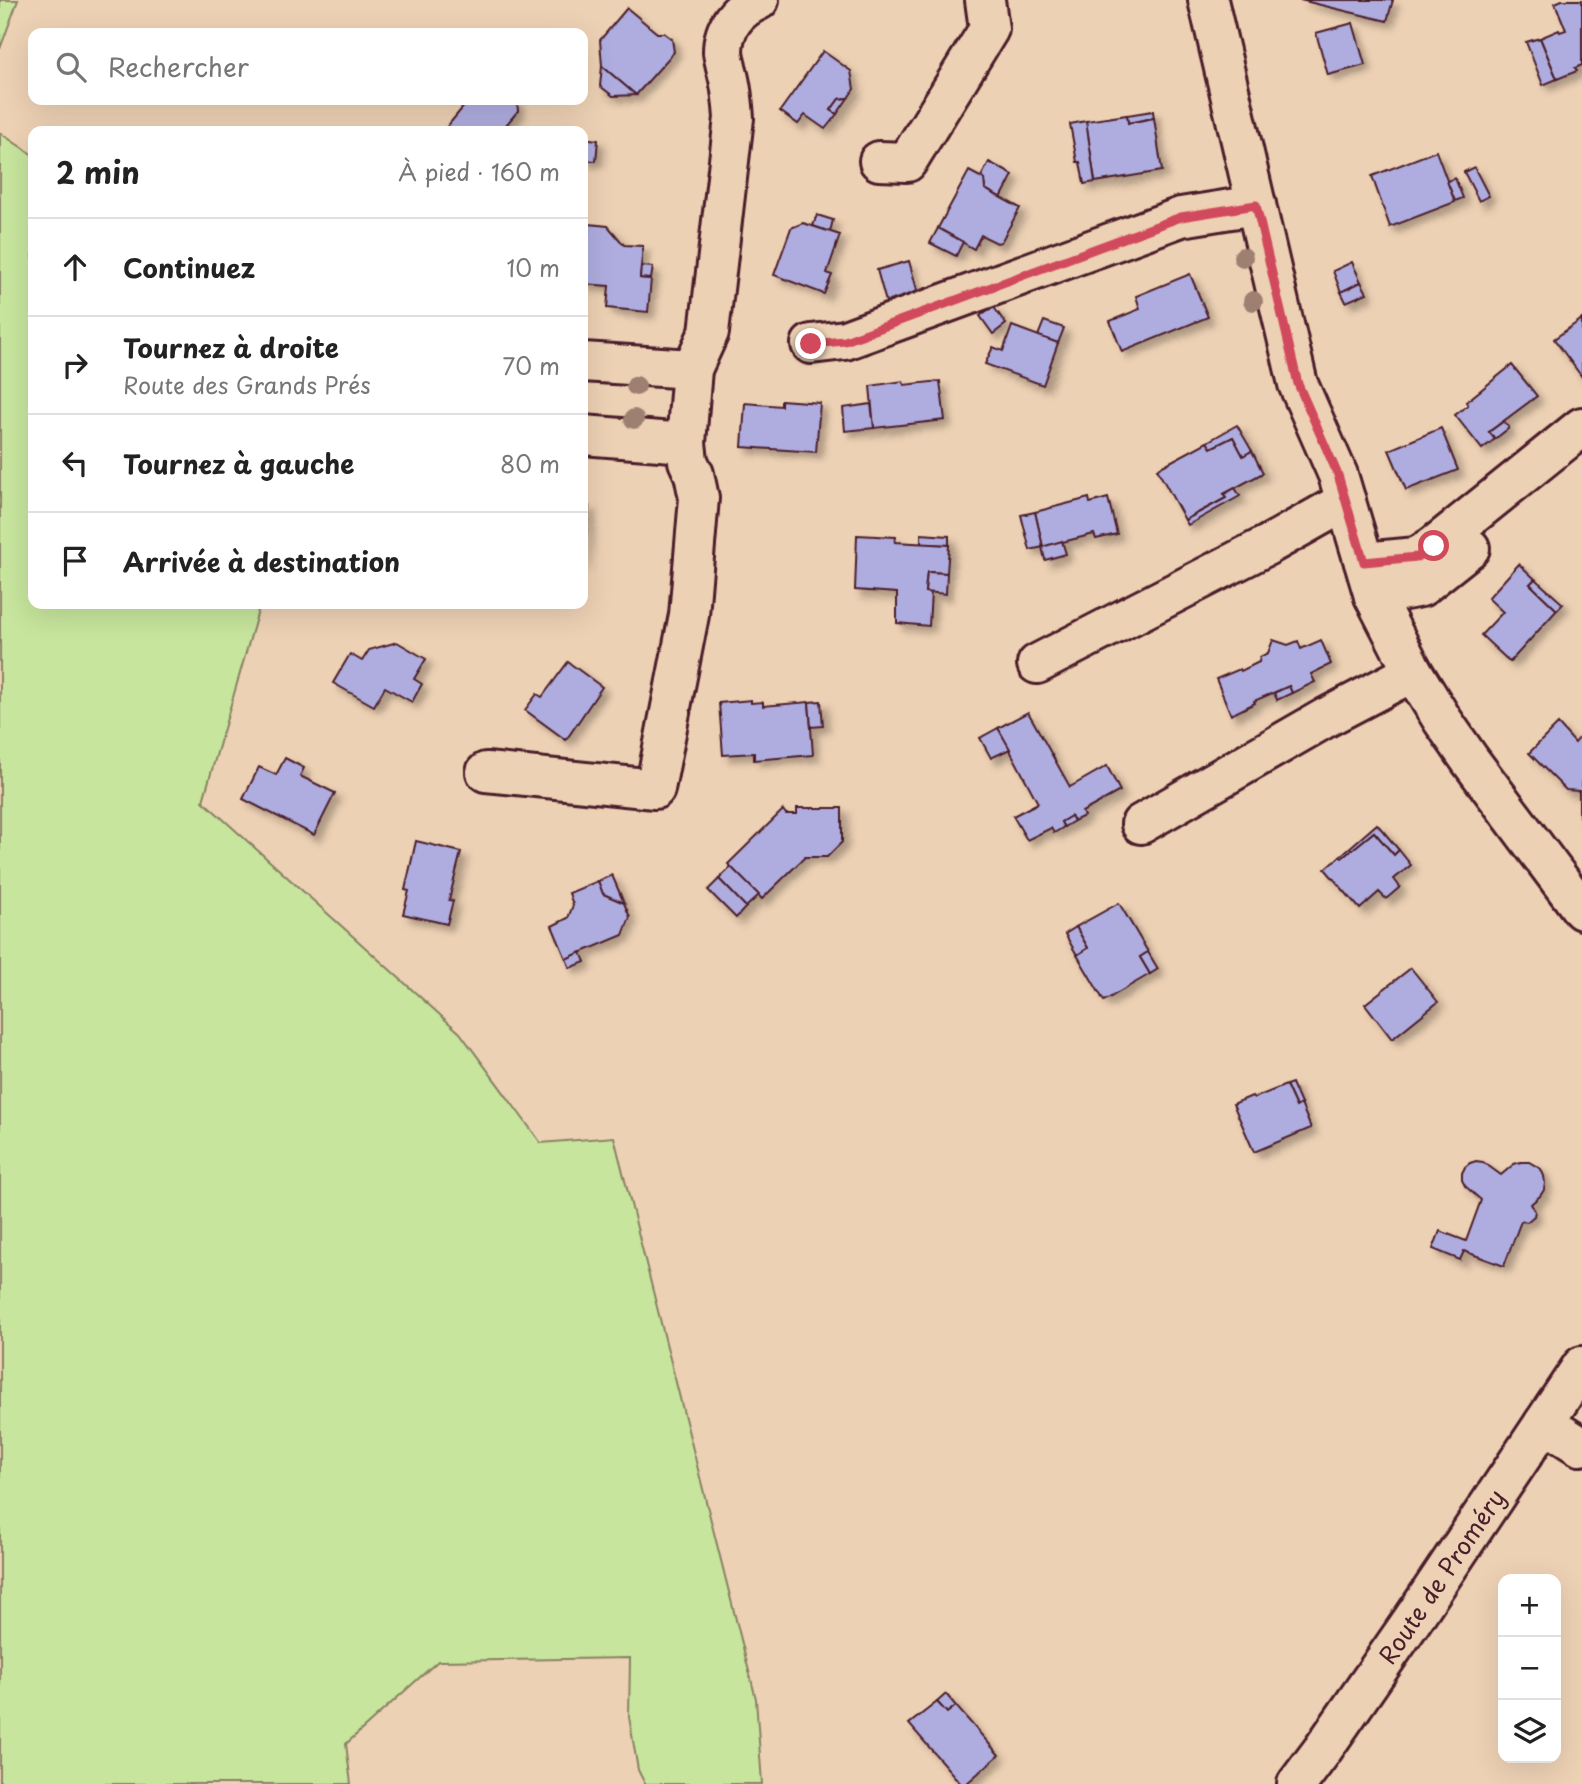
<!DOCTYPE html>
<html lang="fr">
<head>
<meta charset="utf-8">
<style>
  :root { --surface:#fff; --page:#f6f6f6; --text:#222; --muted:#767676; --line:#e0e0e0 }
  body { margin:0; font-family:"Playpen Sans",sans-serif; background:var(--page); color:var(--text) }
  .controls { position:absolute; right:21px; bottom:21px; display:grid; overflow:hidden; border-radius:14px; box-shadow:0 7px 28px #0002 }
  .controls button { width:63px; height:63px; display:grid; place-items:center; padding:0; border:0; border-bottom:2px solid var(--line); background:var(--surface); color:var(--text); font:35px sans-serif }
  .stop { position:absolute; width:21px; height:21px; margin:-16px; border:5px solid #d1495b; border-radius:50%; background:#fff }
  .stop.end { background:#d1495b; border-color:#fff; box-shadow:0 2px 7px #0008 }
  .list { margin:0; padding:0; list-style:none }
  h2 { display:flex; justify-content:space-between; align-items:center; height:91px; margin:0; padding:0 28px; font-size:30px }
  h2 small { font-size:23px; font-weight:400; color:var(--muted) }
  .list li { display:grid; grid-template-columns:46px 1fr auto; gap:21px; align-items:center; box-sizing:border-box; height:98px; padding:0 28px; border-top:2px solid var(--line) }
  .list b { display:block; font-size:26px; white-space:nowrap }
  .list p { margin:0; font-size:23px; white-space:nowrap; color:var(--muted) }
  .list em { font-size:23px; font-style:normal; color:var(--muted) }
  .icon { flex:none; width:38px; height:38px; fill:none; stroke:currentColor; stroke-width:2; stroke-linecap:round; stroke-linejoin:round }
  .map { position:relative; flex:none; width:1582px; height:1784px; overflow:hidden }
  .search { position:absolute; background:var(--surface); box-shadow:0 7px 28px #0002; left:28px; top:28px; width:560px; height:77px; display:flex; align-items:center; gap:18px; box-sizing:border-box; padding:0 24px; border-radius:14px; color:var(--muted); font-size:26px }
  .panel { position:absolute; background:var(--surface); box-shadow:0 7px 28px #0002; left:28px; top:126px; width:560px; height:483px; border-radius:14px }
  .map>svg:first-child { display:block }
  .green { fill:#c7e59d; stroke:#888264; stroke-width:2 }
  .building { fill:#afaddf; stroke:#4a1f2b; stroke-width:2; filter:url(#shadow) }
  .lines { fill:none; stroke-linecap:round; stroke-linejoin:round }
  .minor-casing { stroke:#4a1f2b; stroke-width:44 }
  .minor { stroke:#edd1b4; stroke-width:38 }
  .tree { fill:#9e8072 }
  .route { stroke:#d1495b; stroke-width:9 }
  .labels { text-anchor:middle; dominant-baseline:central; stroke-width:6; stroke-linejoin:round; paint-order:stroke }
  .street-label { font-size:24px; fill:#4a1f2b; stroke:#edd1b4 }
</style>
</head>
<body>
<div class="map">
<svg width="1582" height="1784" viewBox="0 0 1582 1784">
  <defs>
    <filter id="shadow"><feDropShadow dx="6" dy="6" stdDeviation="3.5" flood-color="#0004"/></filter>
  </defs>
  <rect width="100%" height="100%" fill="#edd1b4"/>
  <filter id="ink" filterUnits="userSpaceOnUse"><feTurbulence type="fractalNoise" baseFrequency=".0143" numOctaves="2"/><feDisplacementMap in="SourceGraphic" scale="14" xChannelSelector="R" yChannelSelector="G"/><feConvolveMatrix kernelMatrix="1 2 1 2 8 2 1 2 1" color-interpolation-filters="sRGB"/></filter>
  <g filter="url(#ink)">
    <g class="green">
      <polygon points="0,0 18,0 0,49"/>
      <polygon points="0,133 33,155 33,604 260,604 203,801 460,1033 541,1143 614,1137 756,1699 762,1784 645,1784 638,1770 629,1717 630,1658 438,1661 346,1744 351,1784 0,1784"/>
    </g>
    <g class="building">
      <polygon points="1300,0 1393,0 1387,21"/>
      <polygon points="1562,0 1582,0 1582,65 1575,68 1577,71 1557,79 1540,38 1559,30 1560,32 1566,30 1555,3"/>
      <polygon points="627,8 657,33 664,33 672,39 674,52 636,95 602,66 600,40"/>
      <polygon points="1353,23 1365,65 1328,75 1316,33"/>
      <polygon points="1540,38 1557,79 1543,85 1526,42"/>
      <polygon points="823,51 851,71 854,89 848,98 839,99 831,110 837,114 825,129 805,115 798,124 780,111"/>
      <polygon points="602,66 636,95 613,96 600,86"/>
      <polygon points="848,98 837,114 831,110 839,99"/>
      <polygon points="469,100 517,100 518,111 501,131 448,131 445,129"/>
      <polygon points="1153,111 1154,118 1128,123 1127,115"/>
      <polygon points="1127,115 1128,123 1154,118 1162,171 1095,182 1086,121"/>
      <polygon points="1086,121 1095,182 1084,184 1080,162 1077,162 1070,124"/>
      <polygon points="583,138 598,140 596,161 583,160"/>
      <polygon points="1436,151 1455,202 1390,227 1372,176"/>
      <polygon points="989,162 1013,175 1001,198 985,189 984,179 981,177"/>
      <polygon points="1474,167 1489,196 1479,201 1464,172"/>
      <polygon points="969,171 984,179 985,189 1020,208 1001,242 997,243 981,235 974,249 938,228"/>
      <polygon points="1455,178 1463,198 1455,201 1447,181"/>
      <polygon points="817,215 833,220 830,232 813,226"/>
      <polygon points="803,223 840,235 827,273 832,275 824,294 774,275 791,228"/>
      <polygon points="589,224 608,226 624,245 643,246 640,278 651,279 648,312 607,308 609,286 583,284 583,258 586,257"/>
      <polygon points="938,228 963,242 956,256 930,243"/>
      <polygon points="909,261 918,293 886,302 877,270"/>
      <polygon points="1352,262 1361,282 1341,292 1333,271"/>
      <polygon points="641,266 653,267 651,279 640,278"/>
      <polygon points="1190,274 1208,317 1122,352 1110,321 1140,309 1136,296"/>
      <polygon points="1361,282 1367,293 1346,302 1341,292"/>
      <polygon points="993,306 1006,324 993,334 980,316"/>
      <polygon points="1582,319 1582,377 1554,339"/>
      <polygon points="1044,321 1064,328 1058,343 1038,336"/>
      <polygon points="1012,326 1058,343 1043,385 985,364 993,347 1003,351"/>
      <polygon points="1512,365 1537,396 1489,432 1495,439 1482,449 1455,415 1468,405 1466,402"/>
      <polygon points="903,381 904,385 940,381 945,420 874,428 870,386"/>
      <polygon points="781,400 820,403 816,452 742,447 745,403 781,406"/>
      <polygon points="871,404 874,428 845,431 843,408"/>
      <polygon points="1504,421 1509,428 1495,439 1489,432"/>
      <polygon points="1237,425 1252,451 1243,456 1233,437 1211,448 1207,442"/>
      <polygon points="1441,428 1458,470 1406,490 1389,450"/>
      <polygon points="1233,437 1243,456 1252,451 1263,473 1224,494 1226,498 1185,520 1157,469 1207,442 1211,448"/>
      <polygon points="1235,488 1240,496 1188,525 1185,520 1226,498 1224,494"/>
      <polygon points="1089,498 1090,503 1108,498 1117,534 1096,539 1094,534 1043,547 1035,512"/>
      <polygon points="583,506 589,506 588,518 583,518"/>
      <polygon points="1035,512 1043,547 1030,550 1021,515"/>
      <polygon points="583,518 588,518 583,564"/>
      <polygon points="921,534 949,536 949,545 921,544"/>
      <polygon points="857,535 896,537 895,542 949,545 947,573 927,572 925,592 931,592 929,626 897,623 897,593 855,590"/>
      <polygon points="1062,541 1066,554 1045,560 1042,547"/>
      <polygon points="1519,564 1535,579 1530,584 1557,610 1510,662 1481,635 1503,612 1488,598"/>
      <polygon points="927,572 947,573 946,594 925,592"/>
      <polygon points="1535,579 1563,604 1557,610 1530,584"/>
      <polygon points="1273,640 1288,645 1298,641 1301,649 1321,640 1331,664 1311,674 1315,682 1292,693 1289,686 1254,701 1255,703 1231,715 1216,679 1240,669 1241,671 1259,662 1260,657 1268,653"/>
      <polygon points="397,642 426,659 414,679 422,684 412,702 385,687 374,706 333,683 350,654 362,661 369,650"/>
      <polygon points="568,662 602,687 566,740 525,710 537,694 542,697"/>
      <polygon points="1289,686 1292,693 1277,700 1274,693"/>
      <polygon points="751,700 751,703 763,702 763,706 809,702 813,755 754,760 754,753 723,755 719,703"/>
      <polygon points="821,701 823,726 811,727 809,702"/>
      <polygon points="1028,712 1070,787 1107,766 1120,791 1082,812 1084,816 1074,821 1071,816 1061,822 1064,827 1054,833 1051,828 1027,840 1013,816 1038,803 998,728"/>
      <polygon points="1558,724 1575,743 1579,738 1582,741 1582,817 1579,817 1579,791 1566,790 1529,753"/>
      <polygon points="998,728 1010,749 991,758 980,738"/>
      <polygon points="285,758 304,768 300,776 335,793 314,835 243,799 259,767 276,775"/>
      <polygon points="797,808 842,808 842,842 827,857 805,857 762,899 728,864 783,810 786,814 797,814"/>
      <polygon points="1071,816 1074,821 1064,827 1061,822"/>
      <polygon points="1377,824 1399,850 1394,855 1374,832 1342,858 1340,856"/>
      <polygon points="1374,832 1394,855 1399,850 1411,865 1394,879 1400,887 1386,899 1379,892 1360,909 1325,869 1340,856 1342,858"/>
      <polygon points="416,841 461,852 449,900 453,901 447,924 403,914 409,891 405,890"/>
      <polygon points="731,867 759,895 746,907 719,879"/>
      <polygon points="612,875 624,903 603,894 598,881"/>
      <polygon points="719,879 746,907 736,918 708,890"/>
      <polygon points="598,881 603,894 624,903 630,917 623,935 566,959 552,926 568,918 573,905 569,893"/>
      <polygon points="1119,903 1148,952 1140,957 1150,974 1104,1001 1077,955 1088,948 1076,927"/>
      <polygon points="1076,927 1088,948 1077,955 1065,934"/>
      <polygon points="581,952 585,962 570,968 566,959"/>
      <polygon points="1148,952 1158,969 1150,974 1140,957"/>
      <polygon points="1411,968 1438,1002 1392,1039 1365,1004"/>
      <polygon points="1292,1083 1301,1104 1296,1107 1286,1085"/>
      <polygon points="1286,1085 1296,1107 1301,1104 1311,1128 1254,1152 1233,1104 1252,1096 1254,1098"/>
      <polygon points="1476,1161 1483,1162 1501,1175 1514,1164 1521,1162 1529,1162 1541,1169 1544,1176 1545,1183 1544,1190 1540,1196 1531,1204 1535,1211 1534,1216 1527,1222 1521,1221 1504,1266 1464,1251 1460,1260 1433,1249 1440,1231 1466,1241 1481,1200 1465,1186 1462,1180 1462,1173 1465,1167 1470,1163"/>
      <polygon points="946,1694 956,1706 947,1713 937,1702"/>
      <polygon points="937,1702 947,1713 956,1706 999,1755 966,1784 961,1784 909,1724"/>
    </g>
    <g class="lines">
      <g class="minor-casing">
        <g id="minor">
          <polyline points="1208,0 1298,384 1338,475 1374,596 1413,672 1443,721 1470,760 1582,910"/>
          <polyline points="879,161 907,162 989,29 985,0"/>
          <polyline points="811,344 845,340 1181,217 1256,205"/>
          <polyline points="583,362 692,369"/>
          <polyline points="583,435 686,443"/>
          <polyline points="1364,562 1417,557 1434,546 1582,427"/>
          <polyline points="1374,596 1421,587 1470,548"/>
          <polyline points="1037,664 1268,545 1346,501"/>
          <path d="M486,772L655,789L689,615L699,498L694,474L688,461L686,443L692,369L709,332L734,118C733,104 732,92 729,79C727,70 724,60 723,52C723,27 738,9 759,0"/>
          <polyline points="1141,824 1327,717 1413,672"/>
          <polyline points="1544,1423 1580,1446"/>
          <polyline points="1297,1784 1321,1752 1413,1619 1582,1366"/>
        </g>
      </g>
      <use href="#minor" class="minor"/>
    </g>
    <g class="tree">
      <circle cx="1243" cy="257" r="10"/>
      <circle cx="1253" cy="301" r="10"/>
      <circle cx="636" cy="386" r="10"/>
      <circle cx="634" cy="419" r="10"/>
    </g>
  </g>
  <g class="lines" filter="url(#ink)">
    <polyline class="route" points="811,344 845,341 1181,217 1256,205 1298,384 1338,475 1364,562 1417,557 1434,546"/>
  </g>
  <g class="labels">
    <g class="street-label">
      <text transform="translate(1441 1576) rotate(-56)">Route de Proméry</text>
    </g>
  </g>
</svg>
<div class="controls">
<button>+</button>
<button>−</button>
<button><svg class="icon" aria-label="layers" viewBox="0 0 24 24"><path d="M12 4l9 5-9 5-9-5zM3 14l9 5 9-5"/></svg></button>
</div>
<div class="stop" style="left:1434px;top:546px"></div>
<div class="stop end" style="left:811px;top:344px"></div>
<div class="search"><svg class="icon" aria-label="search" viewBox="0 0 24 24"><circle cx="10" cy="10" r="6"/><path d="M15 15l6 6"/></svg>Rechercher</div>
<section class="panel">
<h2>2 min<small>À pied · 160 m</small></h2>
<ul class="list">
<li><svg class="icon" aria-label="ahead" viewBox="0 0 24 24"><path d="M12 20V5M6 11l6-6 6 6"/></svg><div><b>Continuez</b></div><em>10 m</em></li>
<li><svg class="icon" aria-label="right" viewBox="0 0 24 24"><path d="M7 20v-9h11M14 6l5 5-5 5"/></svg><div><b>Tournez à droite</b><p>Route des Grands Prés</p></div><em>70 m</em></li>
<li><svg class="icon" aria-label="left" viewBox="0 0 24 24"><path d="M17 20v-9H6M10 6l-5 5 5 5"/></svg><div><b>Tournez à gauche</b></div><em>80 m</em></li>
<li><svg class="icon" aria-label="arrive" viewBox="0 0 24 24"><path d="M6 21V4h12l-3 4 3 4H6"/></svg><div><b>Arrivée à destination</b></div></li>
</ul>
</section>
</div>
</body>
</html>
